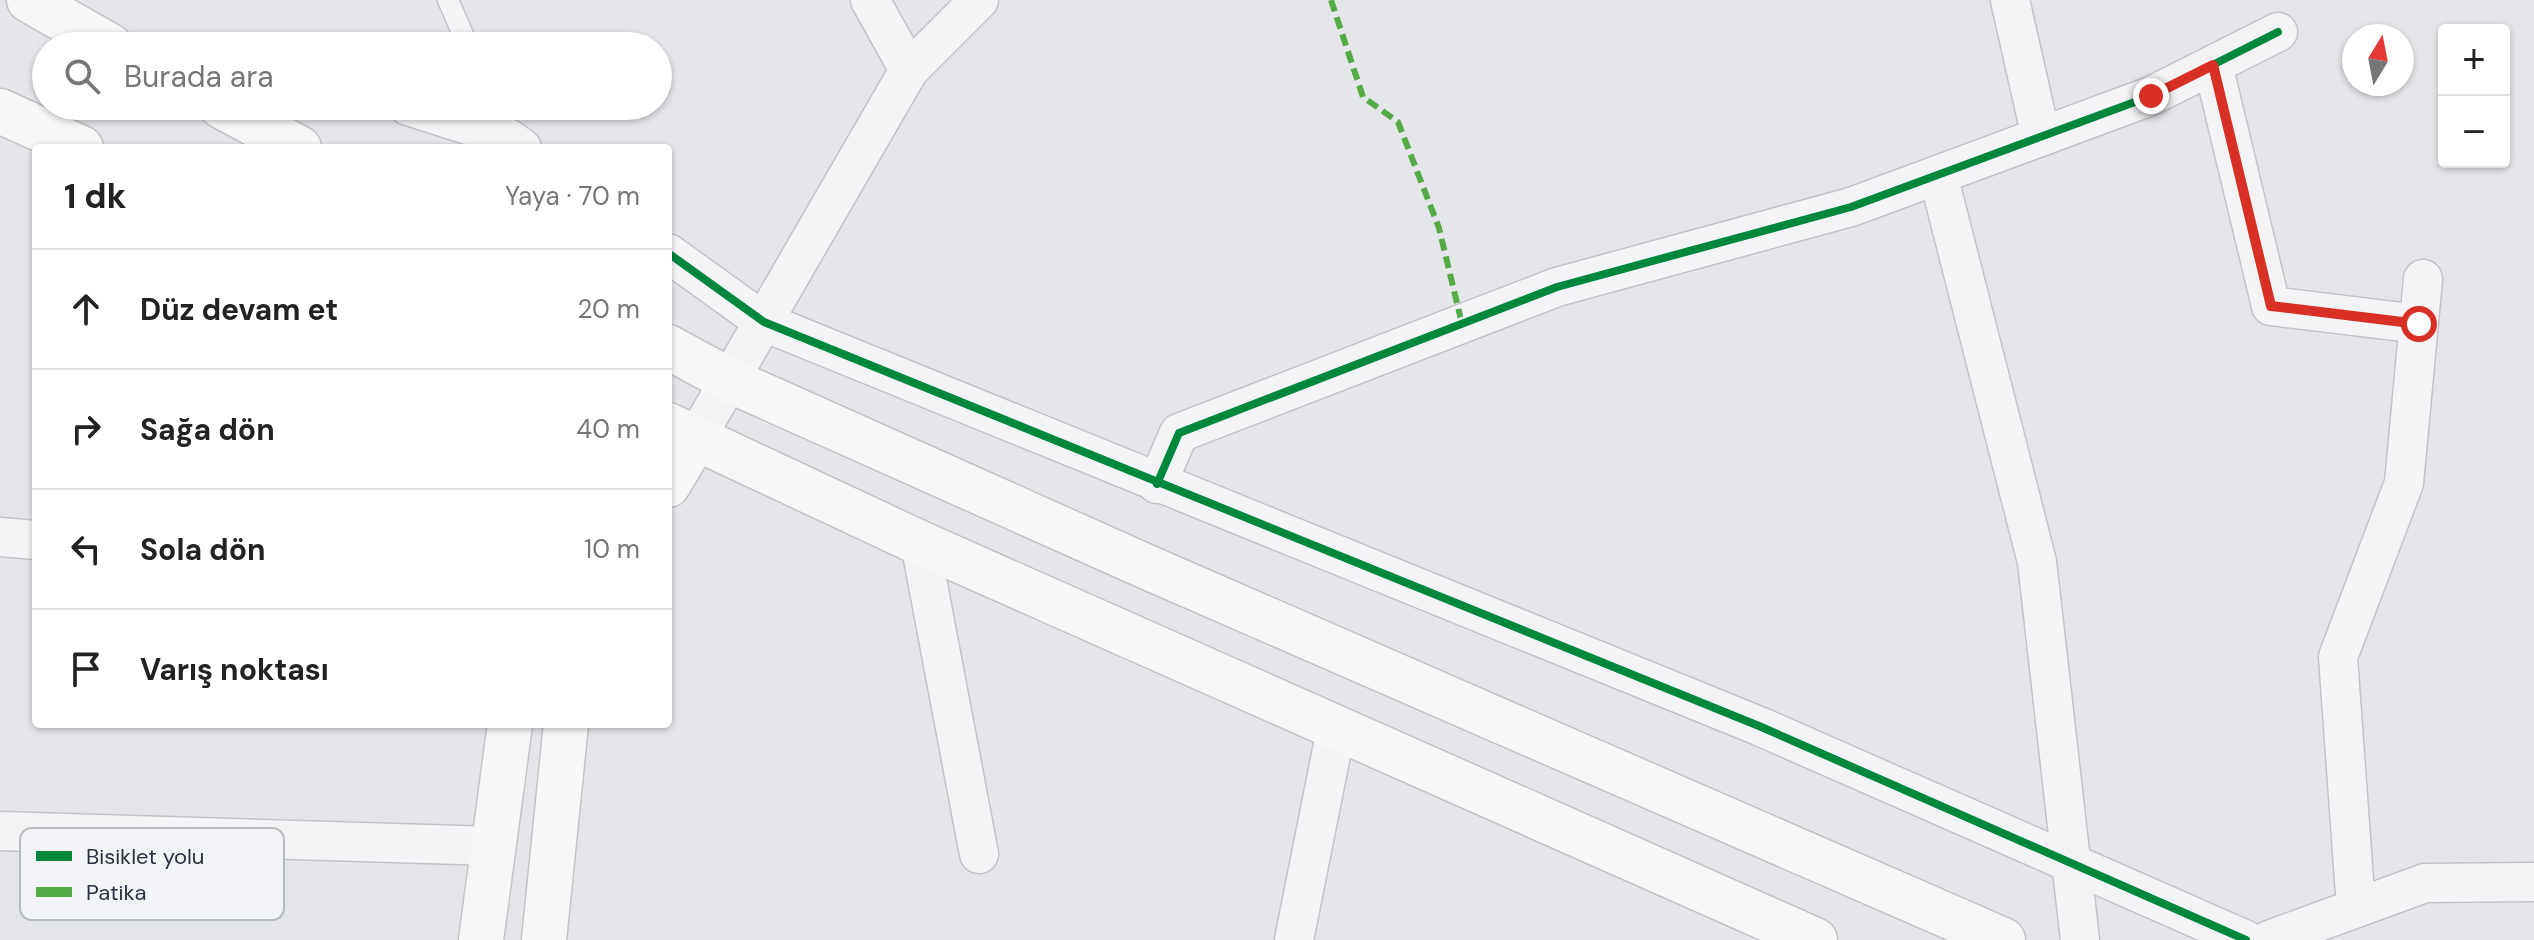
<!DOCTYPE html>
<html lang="tr">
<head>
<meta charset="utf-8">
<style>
  :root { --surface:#fff; --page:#f6f6f6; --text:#222; --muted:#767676; --line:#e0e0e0 }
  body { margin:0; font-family:"DM Sans",sans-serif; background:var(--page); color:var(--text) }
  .controls { position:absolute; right:24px; top:24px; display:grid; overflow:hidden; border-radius:8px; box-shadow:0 2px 6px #0004 }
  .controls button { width:72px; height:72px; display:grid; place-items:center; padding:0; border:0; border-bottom:2px solid var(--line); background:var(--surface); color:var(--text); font:40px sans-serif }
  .compass { position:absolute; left:2342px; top:24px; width:72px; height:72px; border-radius:50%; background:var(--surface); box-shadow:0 2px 6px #0004; rotate:10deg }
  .stop { position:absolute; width:24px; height:24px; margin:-18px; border:6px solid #d93025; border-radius:50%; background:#fff }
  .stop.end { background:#d93025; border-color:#fff; box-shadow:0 2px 8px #0008 }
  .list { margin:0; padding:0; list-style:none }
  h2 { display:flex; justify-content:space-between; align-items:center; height:104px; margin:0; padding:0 32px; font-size:34px }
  h2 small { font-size:26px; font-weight:400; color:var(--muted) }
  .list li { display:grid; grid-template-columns:52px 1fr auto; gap:24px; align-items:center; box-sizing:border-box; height:120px; padding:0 32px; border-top:2px solid var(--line) }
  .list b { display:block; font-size:30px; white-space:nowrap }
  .list em { font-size:26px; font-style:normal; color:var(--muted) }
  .icon { flex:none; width:44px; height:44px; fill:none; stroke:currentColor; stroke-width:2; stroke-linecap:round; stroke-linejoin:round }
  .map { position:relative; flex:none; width:2534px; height:940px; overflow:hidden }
  .search { position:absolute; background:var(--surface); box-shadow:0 2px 6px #0004; left:32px; top:32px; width:640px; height:88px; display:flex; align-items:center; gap:20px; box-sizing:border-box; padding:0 28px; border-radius:44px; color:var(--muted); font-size:30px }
  .panel { position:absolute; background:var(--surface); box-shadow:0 2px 6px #0004; left:32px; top:144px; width:640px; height:584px; border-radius:8px }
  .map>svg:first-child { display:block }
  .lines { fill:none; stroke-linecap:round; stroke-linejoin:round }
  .lane-casing { stroke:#c2c4c7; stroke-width:23 }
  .street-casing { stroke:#c2c4c7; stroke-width:41 }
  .secondary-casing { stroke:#c2c4c7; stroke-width:47 }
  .primary-casing { stroke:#c1c3c6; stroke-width:47 }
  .lane { stroke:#f4f4f6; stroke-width:20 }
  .street { stroke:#f4f4f6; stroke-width:38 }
  .secondary { stroke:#f7f7f8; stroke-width:44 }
  .primary { stroke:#f7f7f8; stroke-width:44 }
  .quiet { stroke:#54ab46; stroke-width:6; stroke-dasharray:12 6; stroke-linecap:butt }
  .cycleway-casing { stroke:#f3f4f7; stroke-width:13 }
  .cycleway { stroke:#00873e; stroke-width:8 }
  .route { stroke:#d93025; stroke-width:10 }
  .key { fill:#f3f4f7; stroke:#b7bac0; stroke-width:2 }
  .key-label { font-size:22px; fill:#2c3141 }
</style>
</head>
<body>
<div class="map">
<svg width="2534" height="940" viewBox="0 0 2534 940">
  <rect width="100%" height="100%" fill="#e4e6e9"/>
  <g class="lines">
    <g class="lane-casing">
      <g id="lane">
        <polyline points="448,0 468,46"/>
        <polyline points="494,106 508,138"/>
      </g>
    </g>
    <g class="street-casing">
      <g id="street">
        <polyline points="2010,0 2041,137"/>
        <polyline points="2213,65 2271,306 2419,324"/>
        <polyline points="909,70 979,0"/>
        <polyline points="408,106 508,138 522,148"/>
        <polyline points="1938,175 2037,562 2080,940"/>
        <polyline points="668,253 764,322 1759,726 2246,940"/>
        <polyline points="696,438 909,70 870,0"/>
        <polyline points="1157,484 1179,433 1557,287 1851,207 2151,96 2278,32"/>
        <polyline points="0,537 36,540"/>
        <polyline points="920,543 979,854"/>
        <polyline points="0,831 493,846"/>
        <polyline points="2356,908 2338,657 2404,483 2423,279"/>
        <polyline points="1294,940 1336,730"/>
        <polyline points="2269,940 2425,883 2534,882"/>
      </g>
    </g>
    <g class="secondary-casing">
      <g id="secondary">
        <polyline points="668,485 696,438"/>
        <polyline points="481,940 510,724"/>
        <polyline points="544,940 566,724"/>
      </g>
    </g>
    <g class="primary-casing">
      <g id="primary">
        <polyline points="29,0 110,46"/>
        <polyline points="221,106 299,148"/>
        <polyline points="0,111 81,148"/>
        <polyline points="668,347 731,381 1147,567 2003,940"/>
        <polyline points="668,425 920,543 1815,940"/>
      </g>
    </g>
    <use href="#lane" class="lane"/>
    <use href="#street" class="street"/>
    <use href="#secondary" class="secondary"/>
    <use href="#primary" class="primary"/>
    <polyline class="quiet" points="1331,0 1363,97 1398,122 1439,228 1462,324"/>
    <g class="cycleway-casing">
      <g id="cycleway">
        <polyline points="668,253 764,322 1759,726 2246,940"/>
        <polyline points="1157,484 1179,433 1557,287 1851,207 2151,96 2278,32"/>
      </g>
    </g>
    <use href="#cycleway" class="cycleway"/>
  </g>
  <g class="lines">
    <polyline class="route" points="2151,96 2213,65 2271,306 2419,324"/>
  </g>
  <rect x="20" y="828" width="264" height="92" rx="12" class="key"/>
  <rect x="36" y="851" width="36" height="10" fill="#00873e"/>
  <rect x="36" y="887" width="36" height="10" fill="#54ab46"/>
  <g class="key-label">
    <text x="86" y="864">Bisiklet yolu</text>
    <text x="86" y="900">Patika</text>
  </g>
</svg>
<div class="controls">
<button>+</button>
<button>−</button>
</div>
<svg class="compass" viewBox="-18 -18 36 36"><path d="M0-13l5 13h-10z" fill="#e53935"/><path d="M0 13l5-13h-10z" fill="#767676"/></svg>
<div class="stop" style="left:2419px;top:324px"></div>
<div class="stop end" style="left:2151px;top:96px"></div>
<div class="search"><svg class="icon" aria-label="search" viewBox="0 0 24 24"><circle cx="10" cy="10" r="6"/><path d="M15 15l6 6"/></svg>Burada ara</div>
<section class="panel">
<h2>1 dk<small>Yaya · 70 m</small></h2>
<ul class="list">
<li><svg class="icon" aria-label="ahead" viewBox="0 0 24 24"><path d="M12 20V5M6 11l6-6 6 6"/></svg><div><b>Düz devam et</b></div><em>20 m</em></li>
<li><svg class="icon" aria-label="right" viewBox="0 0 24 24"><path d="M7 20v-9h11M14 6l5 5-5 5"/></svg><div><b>Sağa dön</b></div><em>40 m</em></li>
<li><svg class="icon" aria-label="left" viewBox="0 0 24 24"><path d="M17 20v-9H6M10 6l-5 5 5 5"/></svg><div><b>Sola dön</b></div><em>10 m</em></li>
<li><svg class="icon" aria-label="arrive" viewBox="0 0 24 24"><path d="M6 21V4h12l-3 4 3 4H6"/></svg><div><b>Varış noktası</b></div></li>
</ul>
</section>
</div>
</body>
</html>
